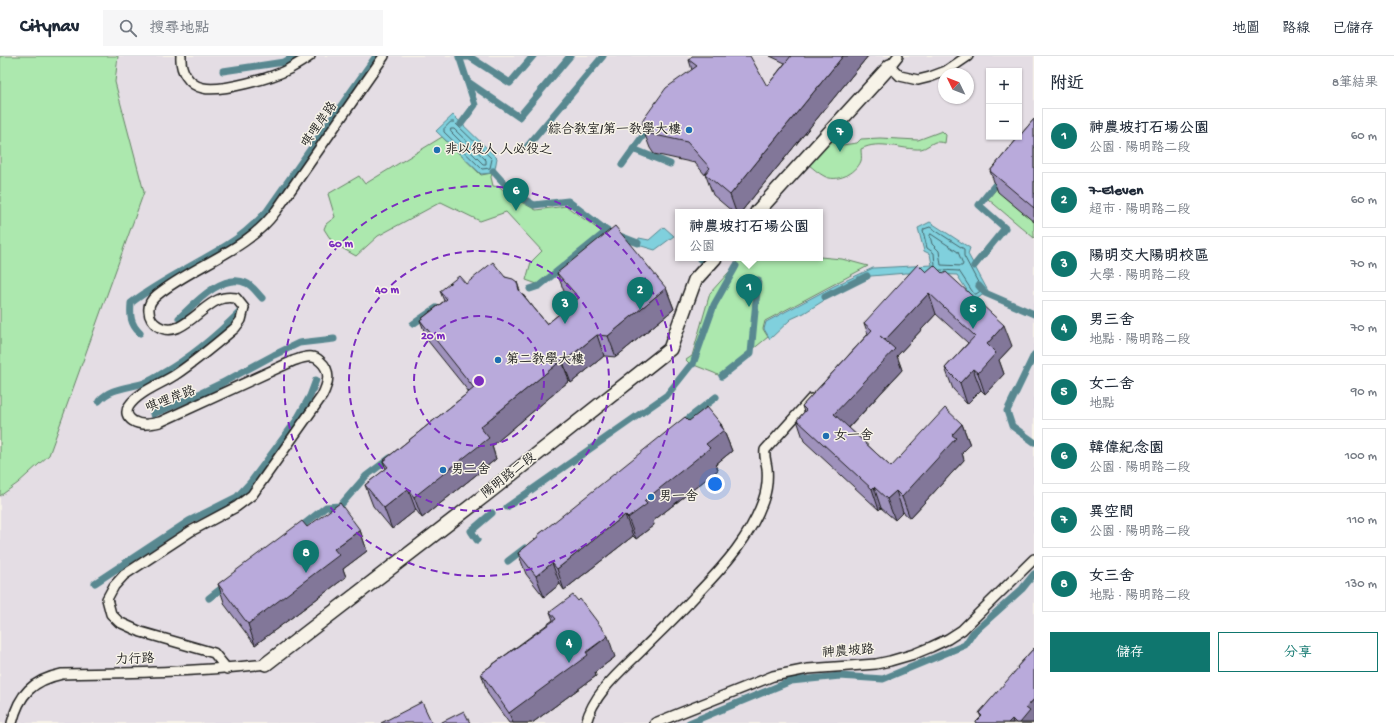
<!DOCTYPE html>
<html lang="zh-TW">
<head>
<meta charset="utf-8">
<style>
  :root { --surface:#fff; --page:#f6f6f7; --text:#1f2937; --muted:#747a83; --line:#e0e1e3; --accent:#0f766e }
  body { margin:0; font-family:"Gochi Hand","LXGW WenKai TC",sans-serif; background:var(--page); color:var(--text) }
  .controls { position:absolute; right:12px; top:12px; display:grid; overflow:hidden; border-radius:0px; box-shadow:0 1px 3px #0004 }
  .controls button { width:36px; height:36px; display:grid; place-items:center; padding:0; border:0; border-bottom:1px solid var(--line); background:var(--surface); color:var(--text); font:20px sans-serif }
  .compass { position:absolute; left:938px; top:12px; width:36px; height:36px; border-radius:50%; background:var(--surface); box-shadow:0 1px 3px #0004; rotate:313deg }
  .you { position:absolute; left:715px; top:428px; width:14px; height:14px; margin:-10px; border:3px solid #fff; border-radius:50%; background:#1a73e8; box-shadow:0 0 0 6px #1a73e833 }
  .badge { display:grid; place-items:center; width:26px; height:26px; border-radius:50%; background:var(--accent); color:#fff; font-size:13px; font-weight:700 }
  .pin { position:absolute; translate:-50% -33px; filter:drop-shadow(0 1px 2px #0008) }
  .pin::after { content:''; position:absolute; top:21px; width:14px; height:12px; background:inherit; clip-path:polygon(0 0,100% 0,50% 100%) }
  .popup { position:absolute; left:675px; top:153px; width:148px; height:52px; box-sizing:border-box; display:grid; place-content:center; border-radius:0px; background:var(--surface); filter:drop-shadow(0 1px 3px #0005); font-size:13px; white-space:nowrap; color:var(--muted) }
  .popup b { font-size:15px; color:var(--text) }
  .popup::after { content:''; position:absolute; left:50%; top:100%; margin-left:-8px; border:8px solid transparent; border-top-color:var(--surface) }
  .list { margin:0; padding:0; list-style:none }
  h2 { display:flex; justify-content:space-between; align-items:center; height:52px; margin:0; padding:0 16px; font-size:17px }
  h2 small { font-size:13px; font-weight:400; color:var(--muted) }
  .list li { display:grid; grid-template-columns:26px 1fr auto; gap:12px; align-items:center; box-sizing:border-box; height:56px; margin:0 8px 8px; padding:0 8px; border:1px solid var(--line); border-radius:0px }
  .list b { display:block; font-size:15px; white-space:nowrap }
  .list p { margin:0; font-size:13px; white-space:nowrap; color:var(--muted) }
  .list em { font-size:13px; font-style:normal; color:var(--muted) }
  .actions { display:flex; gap:8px; padding:12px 16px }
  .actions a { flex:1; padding:9px 0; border:1px solid var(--accent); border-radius:0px; text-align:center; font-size:14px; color:var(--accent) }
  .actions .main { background:var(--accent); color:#fff }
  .icon { flex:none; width:22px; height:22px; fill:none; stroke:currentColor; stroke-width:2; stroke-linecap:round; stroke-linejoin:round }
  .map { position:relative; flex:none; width:1034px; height:667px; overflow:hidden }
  header { display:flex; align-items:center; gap:24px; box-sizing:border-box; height:56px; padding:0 20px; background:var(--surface); border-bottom:1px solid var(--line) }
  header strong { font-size:19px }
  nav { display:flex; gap:22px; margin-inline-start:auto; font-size:14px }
  .search { width:280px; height:36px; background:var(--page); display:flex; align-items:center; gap:10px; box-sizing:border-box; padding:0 14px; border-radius:0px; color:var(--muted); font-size:15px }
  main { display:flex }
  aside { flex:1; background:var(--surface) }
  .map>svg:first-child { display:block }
  .built { fill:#e4dde4; fill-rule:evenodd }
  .green { fill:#ace8ae; stroke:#648265 }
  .water { fill:#80d0dd; stroke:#588890 }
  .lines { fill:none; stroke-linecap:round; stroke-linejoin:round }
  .shore { stroke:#446469; stroke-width:1 }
  .stream { stroke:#588890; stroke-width:7 }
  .service-casing { stroke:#1c1c1c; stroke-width:12 }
  .pedestrian-casing { stroke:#1c1c1c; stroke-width:16 }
  .service { stroke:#f7f3e8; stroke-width:9 }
  .pedestrian { stroke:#f7f3e8; stroke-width:13 }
  .wall { fill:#9f92bc; stroke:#1c1c1c }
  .shaded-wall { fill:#827799; stroke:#1c1c1c }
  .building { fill:#b9aadb; stroke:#1c1c1c }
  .ring { fill:none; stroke:#7b2cbf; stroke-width:2; stroke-dasharray:7 5 }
  .poi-dot { fill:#1f6fb2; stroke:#f7f3e8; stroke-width:1.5 }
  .labels { text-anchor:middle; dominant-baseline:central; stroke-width:3; stroke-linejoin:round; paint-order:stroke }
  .street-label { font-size:13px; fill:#1c1c1c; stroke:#f7f3e8 }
  .poi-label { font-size:13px; fill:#1c1c1c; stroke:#f7f3e8; text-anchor:start }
  .centre { fill:#7b2cbf; stroke:#f7f3e8; stroke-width:2 }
  .ring-label { font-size:12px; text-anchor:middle; font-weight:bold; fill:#7b2cbf; stroke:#f7f3e8; stroke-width:3; stroke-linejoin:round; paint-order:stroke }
</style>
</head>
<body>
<header>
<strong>Citynav</strong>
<div class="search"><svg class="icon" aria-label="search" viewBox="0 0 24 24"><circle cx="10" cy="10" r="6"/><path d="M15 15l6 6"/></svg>搜尋地點</div>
<nav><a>地圖</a><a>路線</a><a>已儲存</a></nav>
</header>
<main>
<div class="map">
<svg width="1034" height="667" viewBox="0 0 1034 667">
  <rect width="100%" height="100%" fill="#f7f3e8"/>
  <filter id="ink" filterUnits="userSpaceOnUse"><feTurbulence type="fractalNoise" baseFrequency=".025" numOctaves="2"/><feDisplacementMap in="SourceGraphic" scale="8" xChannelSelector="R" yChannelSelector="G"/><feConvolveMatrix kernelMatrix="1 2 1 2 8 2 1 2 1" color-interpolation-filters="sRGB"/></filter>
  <g filter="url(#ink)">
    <path class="built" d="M118,0H1034V667H0V440L18,427L144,137L115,26ZM989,15H1019V81H989ZM944,18H968V42H944ZM678,156H820V202H678Z"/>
    <g class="green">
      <polygon points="0,0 118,0 115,26 144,136 49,399 18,427 0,440"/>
      <path d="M942,75L946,79L945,87C942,86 938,86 935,86C930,88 926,92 921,93C901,94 880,83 861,93C861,97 862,102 861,105C856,118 836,127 824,120C818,117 813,112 809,109L834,79L842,85V89L857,87L861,83L880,82L918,84Z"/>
      <polygon points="442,81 481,119 492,117 491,121 493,130 500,131 510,140 536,154 566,150 602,176 537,228 526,224 531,206 542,195 506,156 480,165 441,146 378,180 356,200 333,187 324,173 326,168 335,161 328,138 359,120 365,128"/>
      <polygon points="1034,89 1034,182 988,143"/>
      <polygon points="820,201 842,203 868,210 765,265 763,273 768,281 720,320 714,317 689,307 686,304 692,300 710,237 737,207 733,202 820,202"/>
    </g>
    <g class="water">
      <polygon points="453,59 497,102 495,113 492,117 481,118 436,75"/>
      <polygon points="930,166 970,192 968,198 988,235 974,245 957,219 906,217 871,220 848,226 836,234 831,240 804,257 791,263 770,283 764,273 766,266 834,230 873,212 932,209 930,198 924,195 918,172"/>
      <polygon points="664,171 674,180 655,194 638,189 639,182 649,184"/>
    </g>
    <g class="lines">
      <g class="shore">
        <polygon points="451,66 454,66 492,103 490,112 482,113 444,76 444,73"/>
        <polygon points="451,73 454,73 486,104 486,108 483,108 451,76"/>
        <polygon points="931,178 958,196 963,208 962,210 941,209 939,195 932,188 930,180"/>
        <polyline points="935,209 934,197 927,192 923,175 924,173 930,171 964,193 964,200 982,234 976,238 974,238 959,215 940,214"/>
      </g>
      <g class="stream">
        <polyline points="459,0 475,49 461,68"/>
        <polyline points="459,1 470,1 510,27 533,0"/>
        <polyline points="223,15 284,6 295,0"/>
        <polyline points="468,26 519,61 570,0"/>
        <polyline points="526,92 603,0"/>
        <polyline points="633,93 670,108"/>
        <polyline points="622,109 650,70"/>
        <polyline points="493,115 512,136 534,149 568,145 607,175 638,187"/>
        <polyline points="700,203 701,202"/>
        <polyline points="974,210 1005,172 979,149 1000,123"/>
        <polyline points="979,230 985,237 1034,258"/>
        <polyline points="530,233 539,230 607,175"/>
        <polyline points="825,241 867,220"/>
        <path d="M179,262C194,248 223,216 246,227C252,229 257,237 262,242"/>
        <polyline points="413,268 436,252"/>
        <path d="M140,277C130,268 130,259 131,247C161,224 195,209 227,189C242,180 255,168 267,155L376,0"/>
        <polyline points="1034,299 1007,355 1012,370 1034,386"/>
        <polyline points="693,308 714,249 736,210"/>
        <polyline points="722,320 751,297 758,224"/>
        <path d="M99,345C110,332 128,332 144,327C150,325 157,321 163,317C192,301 217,279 240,256"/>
        <polyline points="153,358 195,340 222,327 274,299 299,287 334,283"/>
        <polyline points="680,369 716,341"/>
        <polyline points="507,451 667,339 690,310"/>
        <polyline points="298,473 326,451 340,450 366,420 390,402"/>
        <polyline points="477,484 471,475 492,457"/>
        <polyline points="508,505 525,492"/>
        <polyline points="95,527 189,465 237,441 250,427 296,365 310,340 316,324"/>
        <polyline points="209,542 227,528"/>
        <polyline points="689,667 791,625 840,620 883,623 965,589 973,577 1022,533 1034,518"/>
      </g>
      <g class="service-casing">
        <g id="service">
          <path d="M181,0C180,14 188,29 203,32C221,36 272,22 289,13C296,9 303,5 310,0"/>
          <polyline points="898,0 890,10 900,20 918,24 930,21 946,15 968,0"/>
          <path d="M227,613L214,597L141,576L119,566L111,558L107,543L114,530L124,519L191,475L236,451L252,439L322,340C328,328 332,315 320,305C318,303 315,301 312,301C306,300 299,303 293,305L160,366C151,368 141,370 133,365C127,361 125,356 129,350C138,336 161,328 175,319C196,305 216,288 235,272L241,264L244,252L236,242C230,241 224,241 218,244C200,251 179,284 158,270C153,267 149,261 149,255C148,248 152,243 157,239C195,208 246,196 276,155L384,0"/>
          <path d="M12,667C19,638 33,624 62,618C130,617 198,616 266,608"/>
          <path d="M586,667C594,636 622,614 643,593C662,574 681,556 699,536C725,509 750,481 763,445C767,434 768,423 767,412C766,405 764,400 765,394L811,343"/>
          <polyline points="655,667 773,620 808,613 876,608 890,605 914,598 931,591 948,583 962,574 1034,503"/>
        </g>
      </g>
      <g class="pedestrian-casing">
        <g id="pedestrian">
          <polyline points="757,156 890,10"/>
          <polyline points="266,608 488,437 670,293 695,224 715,202"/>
        </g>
      </g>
      <use href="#service" class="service"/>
      <use href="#pedestrian" class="pedestrian"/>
    </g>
    <g class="wall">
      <polygon points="770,0 868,0 741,156 733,156 713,139 706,120 695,107 654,98 650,92 642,71 692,14 689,4 767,30 785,7"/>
      <polygon points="1034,63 1034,166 998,136 990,115"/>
      <polygon points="926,216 1012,290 999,304 1004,318 985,338 981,334 967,348 953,333 945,312 968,287 936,258 897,300 902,314 849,372 891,411 962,368 970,389 962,397 964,404 910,462 903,456 895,464 881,452 879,454 804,385 797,364 804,356 802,350 868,278 864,267"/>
      <polygon points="557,217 666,232 674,253 616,301 604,300 571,327 569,325 492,390 496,403 422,462 416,454 392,473 373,450 365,429 386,413 383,405 469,336 428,285 420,264 444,245 440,235 505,221 517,226 520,235 547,268 573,247 565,238"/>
      <polygon points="689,365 721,368 732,395 716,408 718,414 653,465 654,469 636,483 633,480 564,534 560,528 544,541 526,518 518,497 538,481 538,479"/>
      <polygon points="307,471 360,474 367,495 343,513 346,521 255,589 225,549 218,528"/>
      <polygon points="550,556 615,601 595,616 596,620 532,667 509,667 488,638 481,617 553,564"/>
      <polygon points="1034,592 1034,667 976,667 981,661 979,657 1018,613 1017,611"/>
    </g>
    <g class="shaded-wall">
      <polygon points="843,0 868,0 741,156 736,156 730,139"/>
      <polygon points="666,232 674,253 616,301 608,280"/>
      <polygon points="929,237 936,258 897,300 902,314 842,379 834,358 885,284"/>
      <polygon points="1004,269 1012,290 999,304 1004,318 985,338 978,317 987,288"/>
      <polygon points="597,279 604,300 571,327 563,306"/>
      <polygon points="562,304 569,325 492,390 496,403 422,462 414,441 480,371"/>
      <polygon points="973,313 981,334 967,348 960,327"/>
      <polygon points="721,368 732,395 716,408 718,414 653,465 654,469 636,483 628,462 644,445 706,388"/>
      <polygon points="962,368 970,389 962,397 964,404 910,462 902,441 952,379"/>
      <polygon points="874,431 881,452 879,454 872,433"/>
      <polygon points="408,433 416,454 392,473 384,452"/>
      <polygon points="896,435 903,456 895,464 887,443"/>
      <polygon points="625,459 633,480 564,534 557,513"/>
      <polygon points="360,474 367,495 343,513 346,521 255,589 248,568 334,493"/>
      <polygon points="552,507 560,528 544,541 536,520"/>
      <polygon points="608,580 615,601 595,616 596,620 532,667 513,667 509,657"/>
      <polygon points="1034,643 1034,667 1020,667 1026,652"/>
      <polygon points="1012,663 1013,667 1008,667"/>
    </g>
    <g class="building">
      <polygon points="692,0 750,0 767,30 791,0 843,0 730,139 705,118 710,112 687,86 646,77 642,71 643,64 666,32 697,10 689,4"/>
      <polygon points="1034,63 1034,152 990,115"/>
      <polygon points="615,170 666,232 608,280 597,279 563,306 562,304 480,371 489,382 414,441 408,433 384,452 365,429 388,411 383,405 474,332 420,264 447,243 440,235 459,220 466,228 493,206 505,221 513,223 517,226 519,234 547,268 579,242 557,217"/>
      <polygon points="918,208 926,216 934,209 943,218 946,216 1004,269 987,288 996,297 978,317 973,313 960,327 945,312 975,280 929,237 885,284 880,280 895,293 834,358 891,411 945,352 962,368 952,379 956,382 902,441 896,435 887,443 874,431 872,433 797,364 806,354 802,350 872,274 864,267"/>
      <polygon points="707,351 721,368 720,369 724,374 706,388 710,392 644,445 647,448 628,462 625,459 557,513 552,507 536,520 518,497 539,480 538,479 685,361 689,365"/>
      <polygon points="340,447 360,474 334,493 339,499 248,568 218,528 302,465 307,471"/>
      <polygon points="573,539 578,545 580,543 608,580 586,596 588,599 509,657 481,617 556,563 550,556"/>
      <polygon points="1034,592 1034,643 1026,652 1030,655 1020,667 1016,667 1012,663 1008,667 976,667 976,666 982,660 979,657 1018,612 1017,611"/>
      <polygon points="422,646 432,667 381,667"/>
      <polygon points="464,655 470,667 440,667"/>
    </g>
  </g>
  <g class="ring">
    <circle cx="479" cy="325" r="65"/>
    <circle cx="479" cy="325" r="130"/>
    <circle cx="479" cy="325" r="195"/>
  </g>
  <g class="poi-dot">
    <circle cx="689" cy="74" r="4"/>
    <circle cx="437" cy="94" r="4"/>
    <circle cx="498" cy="304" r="4"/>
    <circle cx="826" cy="380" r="4"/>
    <circle cx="443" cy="414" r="4"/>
    <circle cx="651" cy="441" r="4"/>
  </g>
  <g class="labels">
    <g class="street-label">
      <text transform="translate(320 69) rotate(-55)">唭哩岸路</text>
      <text transform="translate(171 344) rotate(-21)">唭哩岸路</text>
      <text transform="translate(509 420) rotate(-38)">陽明路二段</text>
      <text transform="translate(848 596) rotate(-4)">神農坡路</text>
      <text transform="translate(135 604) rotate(-2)">力行路</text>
    </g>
    <g class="poi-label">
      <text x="681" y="74" text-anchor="end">綜合教室/第一教學大樓</text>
      <text x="445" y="94">非以役人 人必役之</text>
      <text x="506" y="304">第二教學大樓</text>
      <text x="834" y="380">女一舍</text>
      <text x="451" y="414">男二舍</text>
      <text x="659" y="441">男一舍</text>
    </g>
  </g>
  <circle cx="479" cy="325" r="6" class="centre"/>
  <g class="ring-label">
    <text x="341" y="191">60 m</text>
    <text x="387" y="237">40 m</text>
    <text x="433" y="283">20 m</text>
  </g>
</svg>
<div class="controls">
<button>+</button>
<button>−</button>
</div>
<svg class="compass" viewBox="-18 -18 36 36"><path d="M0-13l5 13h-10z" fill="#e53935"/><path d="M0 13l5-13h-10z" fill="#747a83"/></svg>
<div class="you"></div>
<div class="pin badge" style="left:749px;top:251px">1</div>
<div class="popup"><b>神農坡打石場公園</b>公園</div>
<div class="pin badge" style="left:640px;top:254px">2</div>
<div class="pin badge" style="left:565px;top:268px">3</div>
<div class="pin badge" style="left:569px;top:607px">4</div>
<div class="pin badge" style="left:973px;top:273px">5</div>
<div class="pin badge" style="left:516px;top:155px">6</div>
<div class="pin badge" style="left:840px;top:96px">7</div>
<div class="pin badge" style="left:306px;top:517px">8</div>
</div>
<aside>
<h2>附近<small>8筆結果</small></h2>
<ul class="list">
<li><span class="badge">1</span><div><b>神農坡打石場公園</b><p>公園 · 陽明路二段</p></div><em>60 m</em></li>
<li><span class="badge">2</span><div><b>7-Eleven</b><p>超市 · 陽明路二段</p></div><em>60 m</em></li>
<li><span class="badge">3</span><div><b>陽明交大陽明校區</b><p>大學 · 陽明路二段</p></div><em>70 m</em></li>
<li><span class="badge">4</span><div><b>男三舍</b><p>地點 · 陽明路二段</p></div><em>70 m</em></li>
<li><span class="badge">5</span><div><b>女二舍</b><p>地點</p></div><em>90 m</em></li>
<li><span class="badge">6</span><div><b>韓偉紀念園</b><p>公園 · 陽明路二段</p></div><em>100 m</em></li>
<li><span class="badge">7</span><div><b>異空間</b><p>公園 · 陽明路二段</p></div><em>110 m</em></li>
<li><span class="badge">8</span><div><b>女三舍</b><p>地點 · 陽明路二段</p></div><em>130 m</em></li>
</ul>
<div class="actions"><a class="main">儲存</a><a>分享</a></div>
</aside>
</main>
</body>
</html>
